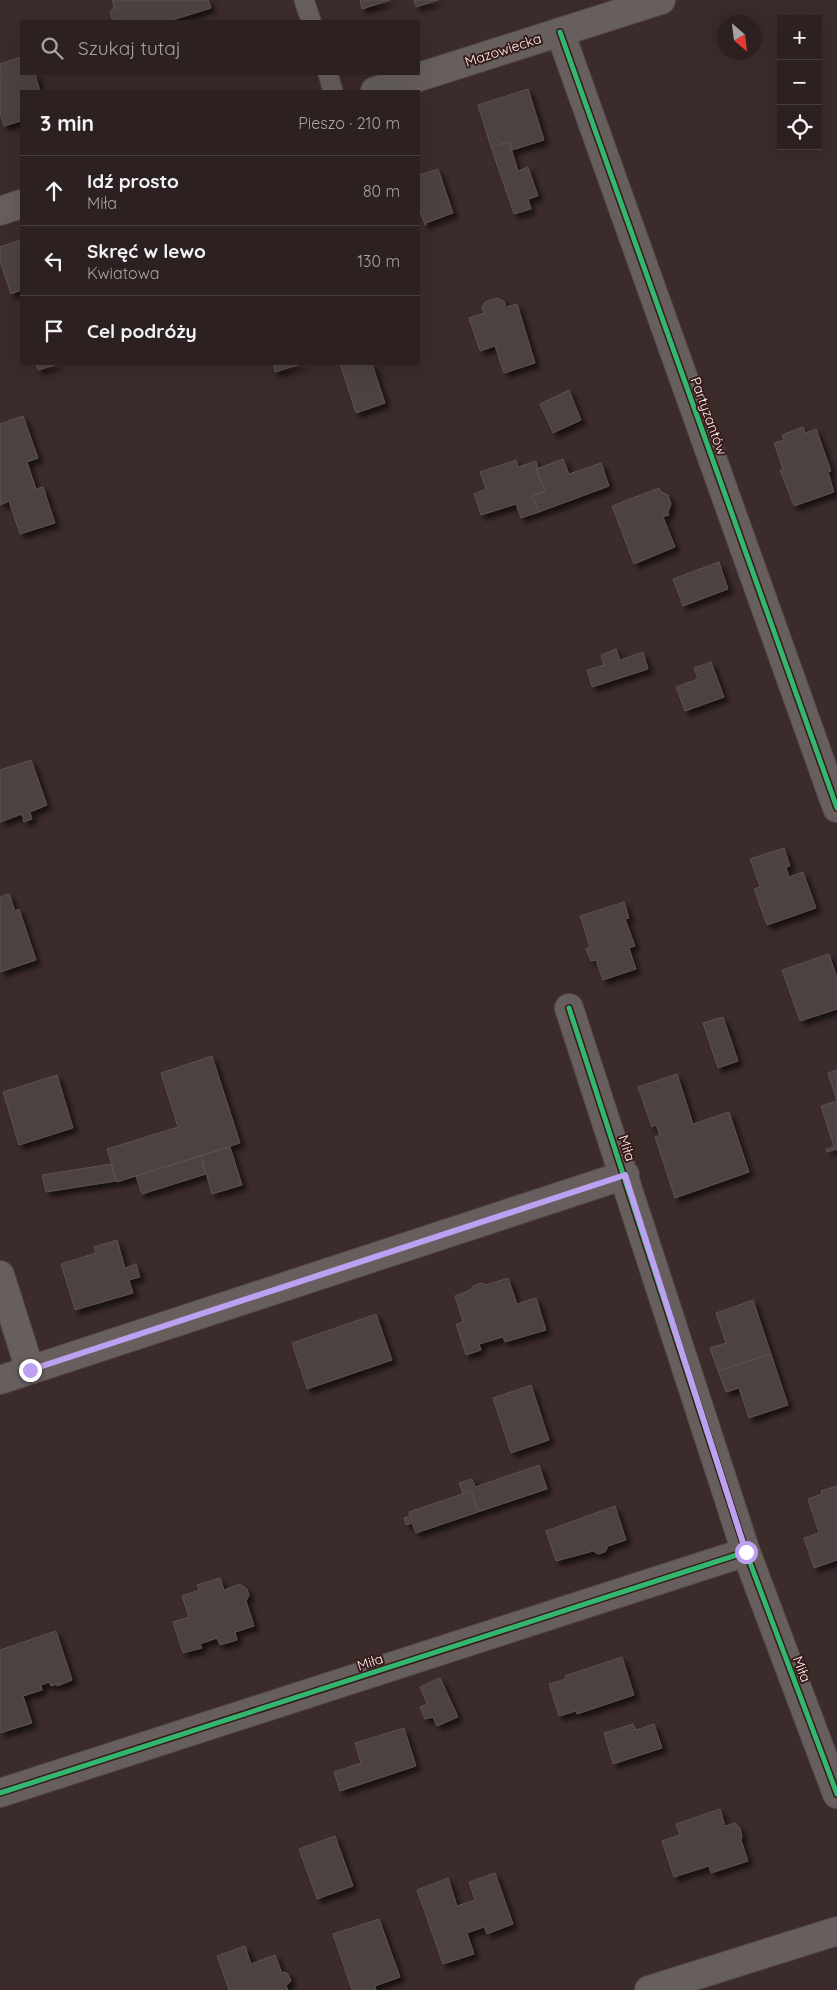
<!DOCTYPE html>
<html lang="pl">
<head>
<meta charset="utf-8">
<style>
  :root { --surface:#2c2020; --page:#382d2d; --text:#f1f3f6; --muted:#a6a3a5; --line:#483e3e }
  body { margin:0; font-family:Quicksand,sans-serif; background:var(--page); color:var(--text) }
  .controls { position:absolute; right:15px; top:15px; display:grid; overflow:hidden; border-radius:0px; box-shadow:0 5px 20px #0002 }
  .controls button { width:45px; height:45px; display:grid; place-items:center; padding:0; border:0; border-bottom:1px solid var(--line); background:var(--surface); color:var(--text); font:25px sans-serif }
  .compass { position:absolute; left:717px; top:15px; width:45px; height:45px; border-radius:50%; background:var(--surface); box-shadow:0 5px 20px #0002; rotate:152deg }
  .stop { position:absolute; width:15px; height:15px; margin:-11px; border:4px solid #bca0f2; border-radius:50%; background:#fff }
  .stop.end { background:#bca0f2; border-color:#fff; box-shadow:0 1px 5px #0008 }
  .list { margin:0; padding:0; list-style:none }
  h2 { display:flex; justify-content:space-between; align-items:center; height:65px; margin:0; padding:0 20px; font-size:21px }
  h2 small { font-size:16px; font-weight:400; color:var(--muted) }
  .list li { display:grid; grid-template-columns:32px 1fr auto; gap:15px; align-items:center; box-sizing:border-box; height:70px; padding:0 20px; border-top:1px solid var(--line) }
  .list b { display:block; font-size:19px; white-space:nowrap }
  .list p { margin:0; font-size:16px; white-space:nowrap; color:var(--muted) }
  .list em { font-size:16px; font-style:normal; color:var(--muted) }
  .icon { flex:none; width:28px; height:28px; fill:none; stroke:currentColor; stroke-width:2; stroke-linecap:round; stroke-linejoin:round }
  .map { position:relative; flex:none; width:837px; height:1990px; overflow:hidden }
  .search { position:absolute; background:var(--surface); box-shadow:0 5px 20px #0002; left:20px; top:20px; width:400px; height:55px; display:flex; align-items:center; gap:12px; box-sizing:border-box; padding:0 18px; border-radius:0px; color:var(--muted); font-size:19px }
  .panel { position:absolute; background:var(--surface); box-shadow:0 5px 20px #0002; left:20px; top:90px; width:400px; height:275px; border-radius:0px }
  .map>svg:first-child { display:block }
  .building { fill:#4e4243; stroke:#5e5052; filter:url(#shadow) }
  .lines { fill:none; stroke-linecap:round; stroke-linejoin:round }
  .service-casing { stroke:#554847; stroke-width:21 }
  .minor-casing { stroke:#554847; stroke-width:30 }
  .service { stroke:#665f5d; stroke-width:19 }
  .minor { stroke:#665f5d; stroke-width:28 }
  .cycleway-casing { stroke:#361b1a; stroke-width:8 }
  .cycleway { stroke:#33b770; stroke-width:5 }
  .route { stroke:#bca0f2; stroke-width:6 }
  .labels { text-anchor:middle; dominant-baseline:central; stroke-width:4; stroke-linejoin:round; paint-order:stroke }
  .street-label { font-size:14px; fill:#ffefee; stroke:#361b1a }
</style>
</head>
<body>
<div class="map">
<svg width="837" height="1990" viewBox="0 0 837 1990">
  <defs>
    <filter id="shadow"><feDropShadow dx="4.5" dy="4.5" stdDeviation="2.5" flood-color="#0009"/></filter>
  </defs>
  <rect width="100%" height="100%" fill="#3b2b2a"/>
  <g class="building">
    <polygon points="112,0 208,0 211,8 169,21 113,21 110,13 114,6"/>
    <polygon points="360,0 390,0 362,9"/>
    <polygon points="414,0 438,0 416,7"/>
    <polygon points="21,57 21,74 35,74 40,91 21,91 21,121 4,126 0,113 0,64"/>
    <polygon points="528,89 544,140 512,150 509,142 491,147 478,105"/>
    <polygon points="509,142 518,171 528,167 538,196 528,199 531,209 514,214 491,147"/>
    <polygon points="438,169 453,213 426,223 426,225 425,225 419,208 419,175"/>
    <polygon points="21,240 21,290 11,294 0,261 0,247"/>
    <polygon points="497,298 504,301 506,307 517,304 535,363 504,373 495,346 480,351 469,318 484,313 482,308 485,302"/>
    <polygon points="36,364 58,364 38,370"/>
    <polygon points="273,364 301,364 275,372"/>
    <polygon points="340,364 372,364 385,403 356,413"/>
    <polygon points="569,390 581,420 553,433 540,404"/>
    <polygon points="23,416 38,458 27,462 36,489 43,487 55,523 20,534 9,501 0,505 0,424"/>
    <polygon points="803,427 805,433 816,429 831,471 828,472 834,492 794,506 780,470 783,469 774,443 784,440 782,435"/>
    <polygon points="563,459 569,474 601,463 609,486 539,512 532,496 545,491 536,469"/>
    <polygon points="516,460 518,467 536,461 538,469 536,469 545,491 532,496 539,512 521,518 516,504 481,515 474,494 486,489 480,472"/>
    <polygon points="659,488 660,491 668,495 671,504 668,512 669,515 663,517 675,547 634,564 612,506"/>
    <polygon points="719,562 728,589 683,606 673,579"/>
    <polygon points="616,649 620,660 643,652 648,669 592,687 587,670 604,665 601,655"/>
    <polygon points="711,662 724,697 685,711 676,687 698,679 694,668"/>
    <polygon points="31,760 47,805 30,812 32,819 24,822 22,814 0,822 0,770"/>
    <polygon points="784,848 790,866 786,867 789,877 803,872 816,908 767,925 754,889 760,887 750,859"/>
    <polygon points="9,894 15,911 19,909 36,960 0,972 0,897"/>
    <polygon points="624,902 629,918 625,919 635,946 629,948 636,969 603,980 596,960 591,961 586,949 590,947 580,916"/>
    <polygon points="829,954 837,978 837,1009 800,1021 782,970"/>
    <polygon points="723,1017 738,1061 718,1068 703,1023"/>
    <polygon points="212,1056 240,1143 117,1182 107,1149 178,1127 161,1073"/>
    <polygon points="837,1070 837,1101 828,1073"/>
    <polygon points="677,1074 693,1124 729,1112 749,1172 675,1198 655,1137 660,1135 656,1125 652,1127 638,1087"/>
    <polygon points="57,1075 73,1128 19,1145 3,1092"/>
    <polygon points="837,1101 837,1149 827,1152 826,1149 834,1147 821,1106"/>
    <polygon points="230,1147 242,1185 212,1194 201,1156"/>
    <polygon points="201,1156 206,1174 142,1194 136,1176"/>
    <polygon points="111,1164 116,1181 46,1192 42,1175"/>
    <polygon points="117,1240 125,1268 136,1264 140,1277 129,1280 133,1293 75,1310 61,1264 96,1253 94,1247"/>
    <polygon points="508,1278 517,1304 536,1298 546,1330 505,1342 503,1337 479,1344 481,1350 466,1355 456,1324 463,1322 455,1296 470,1290 473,1286 481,1283 486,1285"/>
    <polygon points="753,1300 771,1354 718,1371 710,1348 726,1343 716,1313"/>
    <polygon points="376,1314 392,1360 307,1389 292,1343"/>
    <polygon points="771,1354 788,1405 749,1418 739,1388 726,1392 718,1371"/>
    <polygon points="531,1385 549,1440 511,1453 493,1398"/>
    <polygon points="539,1465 547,1489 478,1512 471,1491 463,1494 459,1483 472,1479 475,1487"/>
    <polygon points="837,1486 837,1560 814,1568 804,1538 819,1533 808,1499 822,1494 821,1491"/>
    <polygon points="471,1491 478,1512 416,1533 412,1523 406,1525 404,1518 410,1516 409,1512"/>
    <polygon points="615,1506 626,1540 608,1546 605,1552 598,1554 593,1551 556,1561 546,1531"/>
    <polygon points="220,1578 224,1590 240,1584 247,1589 249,1595 246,1601 254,1626 235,1632 237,1640 220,1645 217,1638 200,1644 202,1648 183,1653 173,1622 189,1617 182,1596 199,1590 197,1585"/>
    <polygon points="56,1631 72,1680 57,1686 57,1684 51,1686 49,1682 41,1685 42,1690 23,1696 32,1723 0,1733 0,1650"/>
    <polygon points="622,1657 634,1695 577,1714 576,1711 559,1716 549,1684 566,1679 565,1676"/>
    <polygon points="440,1678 458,1717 437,1726 433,1717 425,1719 420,1707 427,1704 420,1687"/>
    <polygon points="633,1724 636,1730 654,1724 662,1748 613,1764 604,1733"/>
    <polygon points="404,1728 416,1766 340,1791 334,1772 361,1763 355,1743"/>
    <polygon points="720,1809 725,1826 735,1823 740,1828 742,1837 741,1840 748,1861 711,1873 709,1866 674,1877 662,1841 680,1835 676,1824"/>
    <polygon points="335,1836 353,1886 317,1899 299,1849"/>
    <polygon points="495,1873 513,1924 487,1934 484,1927 467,1933 474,1954 443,1964 417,1890 448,1878 457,1906 475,1900 469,1882"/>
    <polygon points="379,1919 400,1977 375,1986 376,1990 352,1990 333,1934"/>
    <polygon points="245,1946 251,1964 275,1955 282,1973 284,1972 288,1974 291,1981 286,1986 288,1990 229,1990 217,1956"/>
  </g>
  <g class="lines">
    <g class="service-casing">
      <g id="service">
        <polyline points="304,0 311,21"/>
        <polyline points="328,74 333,91"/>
      </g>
    </g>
    <g class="minor-casing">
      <g id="minor">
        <polyline points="560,32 837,808"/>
        <polyline points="375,91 661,0"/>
        <polyline points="0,211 21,204"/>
        <polyline points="569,1008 746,1552 837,1794"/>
        <polyline points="0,1275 30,1370"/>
        <polyline points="0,1380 625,1175"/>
        <polyline points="0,1793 746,1552"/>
        <polyline points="649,1990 837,1931"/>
      </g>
    </g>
    <use href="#service" class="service"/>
    <use href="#minor" class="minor"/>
    <g class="cycleway-casing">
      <g id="cycleway">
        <polyline points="560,32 837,808"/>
        <polyline points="569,1008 746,1552 837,1794"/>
        <polyline points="0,1793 746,1552"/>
      </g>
    </g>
    <use href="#cycleway" class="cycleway"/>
  </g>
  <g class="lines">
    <polyline class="route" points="30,1370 625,1175 746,1552"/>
  </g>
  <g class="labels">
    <g class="street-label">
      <text transform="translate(503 50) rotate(-18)">Mazowiecka</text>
      <text transform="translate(709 416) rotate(70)">Partyzantów</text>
      <text transform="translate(627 1148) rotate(72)">Miła</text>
      <text transform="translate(370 1662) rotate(-18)">Miła</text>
      <text transform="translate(802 1669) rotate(69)">Miła</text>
    </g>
  </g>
</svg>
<div class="controls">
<button>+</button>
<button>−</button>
<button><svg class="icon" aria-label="locate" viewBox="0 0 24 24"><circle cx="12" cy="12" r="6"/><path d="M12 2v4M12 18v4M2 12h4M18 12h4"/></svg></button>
</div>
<svg class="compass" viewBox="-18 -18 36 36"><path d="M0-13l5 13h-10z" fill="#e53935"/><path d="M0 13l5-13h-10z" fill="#a6a3a5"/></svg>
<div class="stop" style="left:746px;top:1552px"></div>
<div class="stop end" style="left:30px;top:1370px"></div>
<div class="search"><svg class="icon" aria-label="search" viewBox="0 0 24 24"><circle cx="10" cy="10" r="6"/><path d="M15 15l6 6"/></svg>Szukaj tutaj</div>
<section class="panel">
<h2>3 min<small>Pieszo · 210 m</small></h2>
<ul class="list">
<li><svg class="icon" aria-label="ahead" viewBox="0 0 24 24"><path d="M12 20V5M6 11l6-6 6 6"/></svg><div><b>Idź prosto</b><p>Miła</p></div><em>80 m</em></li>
<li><svg class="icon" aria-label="left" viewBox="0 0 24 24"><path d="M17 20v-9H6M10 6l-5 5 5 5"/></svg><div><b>Skręć w lewo</b><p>Kwiatowa</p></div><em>130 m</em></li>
<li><svg class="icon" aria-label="arrive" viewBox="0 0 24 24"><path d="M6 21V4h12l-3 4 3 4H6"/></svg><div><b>Cel podróży</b></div></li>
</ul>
</section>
</div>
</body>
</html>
